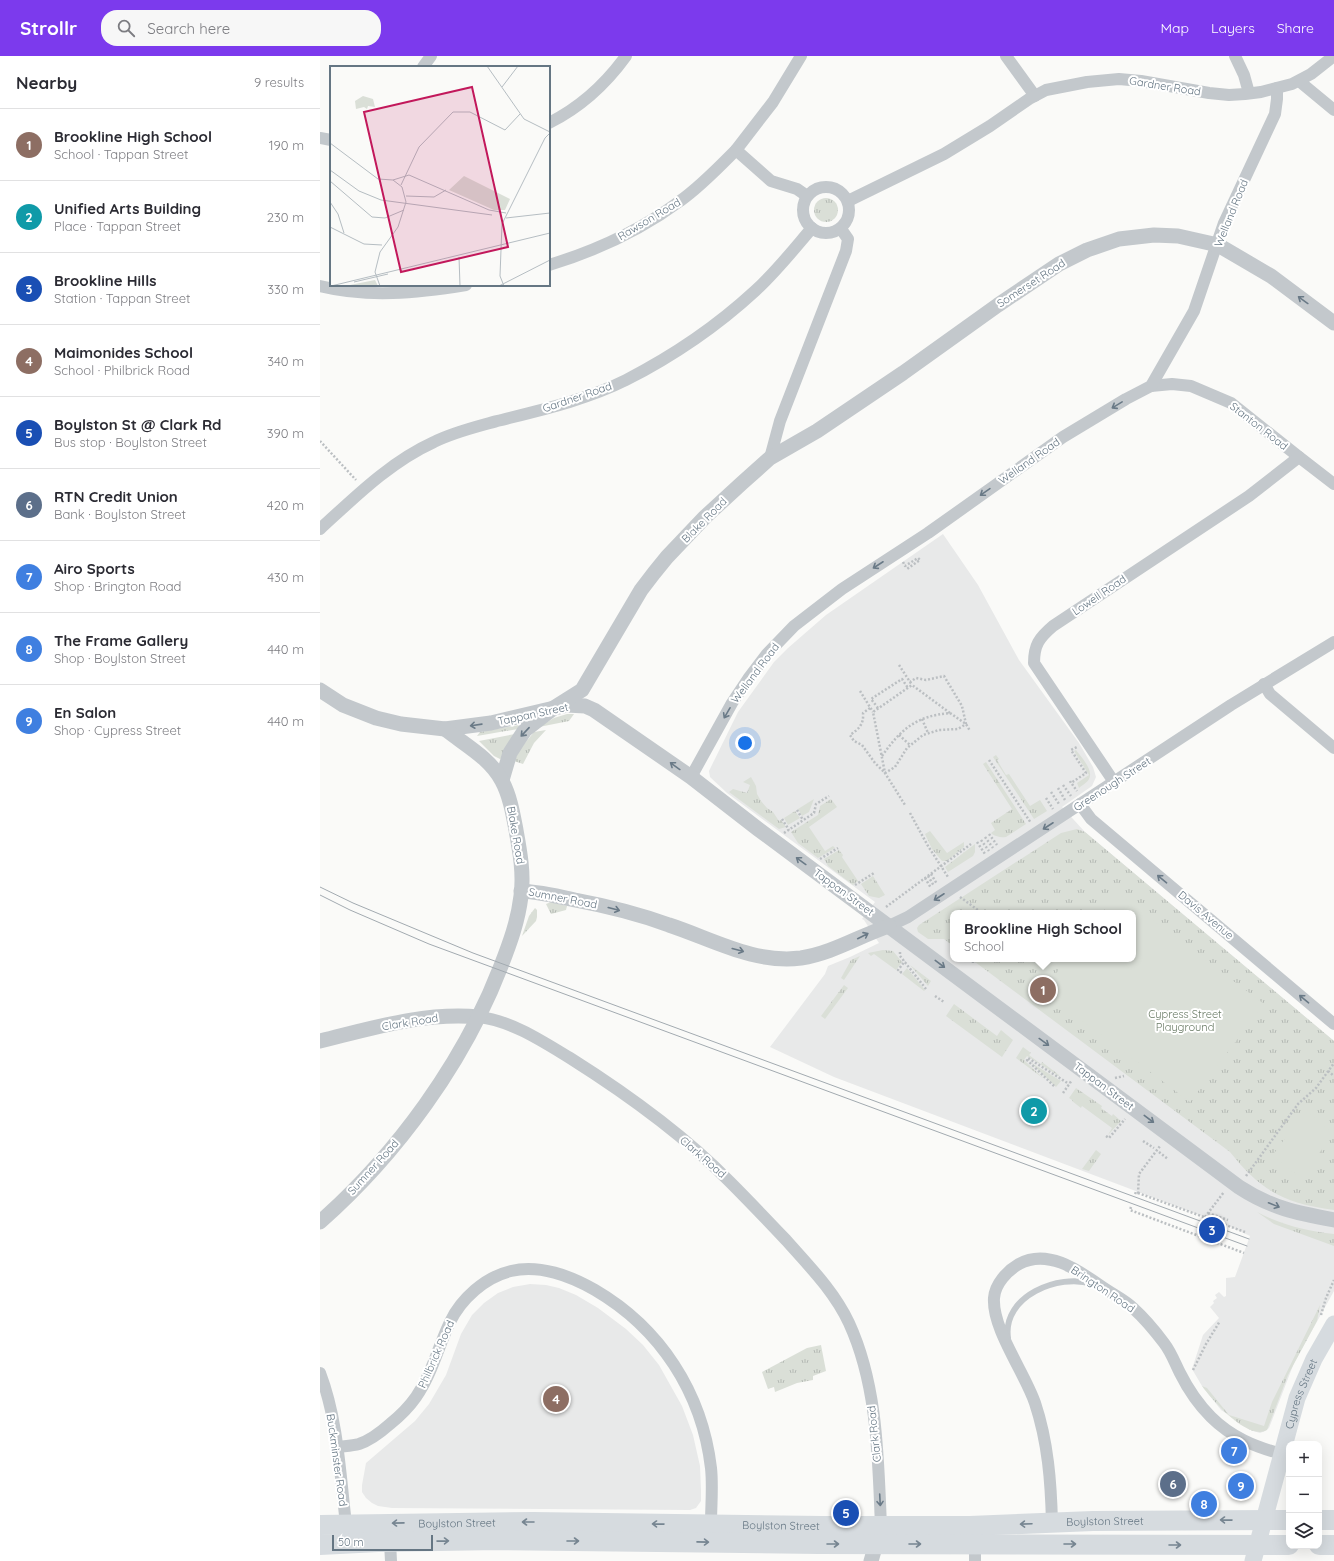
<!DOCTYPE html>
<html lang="en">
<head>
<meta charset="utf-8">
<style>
  :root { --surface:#fff; --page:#f7f7f7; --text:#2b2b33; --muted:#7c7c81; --line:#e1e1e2; --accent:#7c3aed }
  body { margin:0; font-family:Quicksand,sans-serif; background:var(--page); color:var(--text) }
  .controls { position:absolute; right:12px; bottom:12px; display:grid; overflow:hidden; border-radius:8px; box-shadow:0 4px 16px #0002 }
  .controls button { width:36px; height:36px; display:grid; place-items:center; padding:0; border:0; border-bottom:1px solid var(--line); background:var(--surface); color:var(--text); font:20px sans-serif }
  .scale { position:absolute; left:12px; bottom:10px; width:101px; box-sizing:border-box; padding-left:4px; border:2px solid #657683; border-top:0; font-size:11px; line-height:14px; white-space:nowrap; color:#657683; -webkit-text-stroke:3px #fff; paint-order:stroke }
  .you { position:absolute; left:425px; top:687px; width:14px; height:14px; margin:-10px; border:3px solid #fff; border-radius:50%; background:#1a73e8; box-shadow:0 0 0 6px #1a73e833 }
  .badge { display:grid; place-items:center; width:26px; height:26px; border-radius:50%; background:var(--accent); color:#fff; font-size:13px; font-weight:700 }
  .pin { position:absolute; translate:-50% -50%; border:2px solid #fff; box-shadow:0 1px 4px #0006 }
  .popup { position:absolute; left:630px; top:854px; width:186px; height:52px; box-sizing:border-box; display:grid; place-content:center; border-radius:8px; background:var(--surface); filter:drop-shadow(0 1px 3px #0005); font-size:13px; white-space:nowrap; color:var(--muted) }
  .popup b { font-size:15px; color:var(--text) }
  .popup::after { content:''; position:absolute; left:50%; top:100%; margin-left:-8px; border:8px solid transparent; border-top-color:var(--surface) }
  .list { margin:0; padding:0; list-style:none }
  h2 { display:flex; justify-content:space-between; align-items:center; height:52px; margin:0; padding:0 16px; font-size:17px }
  h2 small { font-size:13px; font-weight:400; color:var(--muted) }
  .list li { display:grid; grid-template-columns:26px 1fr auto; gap:12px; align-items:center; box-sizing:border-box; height:72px; padding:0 16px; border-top:1px solid var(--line) }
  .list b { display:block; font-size:15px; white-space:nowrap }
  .list p { margin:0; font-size:13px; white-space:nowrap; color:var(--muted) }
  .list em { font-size:13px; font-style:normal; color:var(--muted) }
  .icon { flex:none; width:22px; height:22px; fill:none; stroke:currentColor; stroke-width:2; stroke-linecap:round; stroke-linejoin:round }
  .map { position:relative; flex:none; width:1014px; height:1505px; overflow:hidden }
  header { display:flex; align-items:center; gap:24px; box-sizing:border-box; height:56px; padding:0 20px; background:var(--accent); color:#fff }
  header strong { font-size:19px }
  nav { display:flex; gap:22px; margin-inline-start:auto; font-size:14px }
  .search { width:280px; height:36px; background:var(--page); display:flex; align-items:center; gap:10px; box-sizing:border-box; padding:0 14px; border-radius:16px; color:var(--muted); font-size:15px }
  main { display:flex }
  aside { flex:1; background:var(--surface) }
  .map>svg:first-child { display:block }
  .built { fill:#e8e9e9; fill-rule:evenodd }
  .grass { fill:url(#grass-tufts) }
  .pitch { fill:#dadfd7 }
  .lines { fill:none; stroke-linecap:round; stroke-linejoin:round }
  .path { stroke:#bbbfc2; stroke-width:2.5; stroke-dasharray:2 2; stroke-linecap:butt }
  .service { stroke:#c3c8cc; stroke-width:6 }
  .minor { stroke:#c3c8cc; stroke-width:12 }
  .tertiary { stroke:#c3c8cc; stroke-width:15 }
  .secondary { stroke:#d6dbdf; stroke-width:17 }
  .trunk { stroke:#d6dbdf; stroke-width:20 }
  .tram { stroke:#a2aab0; stroke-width:1 }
  .oneway { stroke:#6a7a87 }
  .oneway2 { stroke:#768591 }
  .labels { text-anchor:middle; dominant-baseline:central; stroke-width:4; stroke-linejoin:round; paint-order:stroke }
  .street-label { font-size:11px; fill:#657683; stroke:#fff }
  .park-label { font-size:11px; fill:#687a64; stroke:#fff }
  .inset-road { fill:none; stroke:#b5bdc2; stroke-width:1 }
  .view { fill:#c2185b; fill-opacity:0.15; stroke:#c2185b; stroke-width:2 }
  .inset-edge { fill:none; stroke:#657683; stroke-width:2 }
</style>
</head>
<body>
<header>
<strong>Strollr</strong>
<div class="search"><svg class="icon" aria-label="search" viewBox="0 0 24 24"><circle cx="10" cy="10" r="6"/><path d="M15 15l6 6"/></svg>Search here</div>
<nav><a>Map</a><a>Layers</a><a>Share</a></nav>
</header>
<main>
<aside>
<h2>Nearby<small>9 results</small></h2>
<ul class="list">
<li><span class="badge" style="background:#8d6e63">1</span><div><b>Brookline High School</b><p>School · Tappan Street</p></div><em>190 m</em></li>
<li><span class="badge" style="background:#0f9aa8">2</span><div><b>Unified Arts Building</b><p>Place · Tappan Street</p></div><em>230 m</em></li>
<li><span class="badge" style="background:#1a4fb4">3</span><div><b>Brookline Hills</b><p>Station · Tappan Street</p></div><em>330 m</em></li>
<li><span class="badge" style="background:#8d6e63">4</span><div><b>Maimonides School</b><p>School · Philbrick Road</p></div><em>340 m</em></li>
<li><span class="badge" style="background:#1a4fb4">5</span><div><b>Boylston St @ Clark Rd</b><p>Bus stop · Boylston Street</p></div><em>390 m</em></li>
<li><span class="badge" style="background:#5c6f8a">6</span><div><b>RTN Credit Union</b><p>Bank · Boylston Street</p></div><em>420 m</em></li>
<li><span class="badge" style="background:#3f7fe0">7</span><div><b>Airo Sports</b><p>Shop · Brington Road</p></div><em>430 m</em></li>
<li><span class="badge" style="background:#3f7fe0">8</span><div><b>The Frame Gallery</b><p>Shop · Boylston Street</p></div><em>440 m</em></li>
<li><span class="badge" style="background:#3f7fe0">9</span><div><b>En Salon</b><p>Shop · Cypress Street</p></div><em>440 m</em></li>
</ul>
</aside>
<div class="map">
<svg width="1014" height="1505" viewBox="0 0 1014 1505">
  <defs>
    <pattern id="grass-tufts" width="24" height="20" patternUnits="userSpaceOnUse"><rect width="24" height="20" fill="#dadfd7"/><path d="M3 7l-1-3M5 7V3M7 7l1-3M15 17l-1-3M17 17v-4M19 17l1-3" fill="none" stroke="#b4b9b4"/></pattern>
  </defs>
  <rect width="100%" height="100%" fill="#fafaf8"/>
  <g class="built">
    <path d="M623,478L658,529L699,604L759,687L773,711L776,721L772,730L742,751L765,776L1014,985V1235L974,1307L949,1372L945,1375L940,1377L933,1375L901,1354L882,1330L872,1313L883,1279L899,1262L890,1251L894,1247L893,1245L897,1242L895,1239L899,1236L904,1241L906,1240V1222L915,1221L930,1180L911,1171L514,1021L450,991L505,918L508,910L530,901L559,887L544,864L542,863L555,846L407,737L390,721L389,715L418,656L454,606L468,592L506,559ZM633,857H813V903H633Z"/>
    <polygon points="210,1228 226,1229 239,1232 256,1239 278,1252 306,1273 323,1289 339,1309 362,1350 373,1379 380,1410 381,1434 381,1445 376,1452 370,1454 72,1452 58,1450 52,1447 46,1442 42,1436 42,1429 46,1407 95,1365 109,1348 126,1319 141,1278 152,1259 164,1247 178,1237 193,1231"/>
  </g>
  <g class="grass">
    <circle cx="506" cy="154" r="12"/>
    <polygon points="247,658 254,658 249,665 219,671 234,662"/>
    <polygon points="199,669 198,673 157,680 160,676"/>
    <polygon points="226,674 214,687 203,708 194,705 200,693 214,676"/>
    <polygon points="195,678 182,702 180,703 174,700 159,685"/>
    <path d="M756,694C761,701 774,714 769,723C767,727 762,729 759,732L757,727L769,719L754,695Z"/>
    <polygon points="676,699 679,703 677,704 686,719 689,718 710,750 720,744 727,755 714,763 673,701"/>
    <path d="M666,706L706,768L686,781C681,782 674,780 671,777L675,774L671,767L692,753L663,708Z"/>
    <polygon points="431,721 436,730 437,738 441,745 447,752 453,756 459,765 461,764 466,771 459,773 409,736 413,733 427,737 430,729 423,726"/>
    <polygon points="494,743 489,756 482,760 478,753"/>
    <polygon points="511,743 517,751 489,771 505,795 513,790 515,792 498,802 478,787 471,776 498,759 500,750"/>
    <polygon points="475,755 480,762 468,769 464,762"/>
    <path d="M757,773L765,776L1014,985V1154C964,1147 941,1135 910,1096L651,903H813V857H633V890L624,883H608L598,876L597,872L599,869L741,777Z"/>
    <polygon points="610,775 627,797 644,786 644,791 627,805 622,805 612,793 605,778"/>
    <polygon points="655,788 655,796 653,800 628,816 625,811"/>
    <polygon points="519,794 523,799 522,801 538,825 533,829 508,810 504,803"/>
    <polygon points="553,820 565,839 559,842 549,840 541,828"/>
    <polygon points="231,846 247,850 246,854 231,858 226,848"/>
    <polygon points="215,852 217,854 217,861 216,865 202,880 209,860"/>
    <polygon points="563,894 573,895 582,906 576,914 554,898 551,900 548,897"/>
    <polygon points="540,900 524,924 521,922 531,904"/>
    <polygon points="590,909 611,925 608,930"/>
    <polygon points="587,912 605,934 604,935 582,918"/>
    <polygon points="524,929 528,932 505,963 501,960"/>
    <polygon points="634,948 677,980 681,974 693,984 682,1001 626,960"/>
    <polygon points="703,991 711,997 709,999 721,1008 722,1006 739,1019 739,1020 707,1000 704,1004 724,1023 696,1002"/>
    <polygon points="710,1006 741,1025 736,1031"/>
    <polygon points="756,1032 782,1050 781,1052 792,1060 793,1058 801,1065 788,1079 792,1072 762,1050 761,1052 752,1045 752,1044 749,1042"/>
    <polygon points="776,1094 781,1098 769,1115 762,1113"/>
    <path d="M937,1156C962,1169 987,1175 1014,1178V1190L954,1168Z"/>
    <path d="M1000,1249L997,1265L968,1319L947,1374C928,1385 893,1345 882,1330L887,1332L909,1359L944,1370L952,1346Z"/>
    <polygon points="501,1289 506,1315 493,1320 493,1324 477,1327 455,1336 454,1331 448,1333 442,1316 487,1292"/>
  </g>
  <g class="pitch">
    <polygon points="797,837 944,948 870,1046 723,935 747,903 813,903 813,857 782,857"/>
    <polygon points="985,1055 1014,1077 981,1122 952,1100"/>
  </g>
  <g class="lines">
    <g class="path">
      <polyline points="0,385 36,424"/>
      <polyline points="583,506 585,510 598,502 600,504 587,513 588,514"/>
      <polyline points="579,609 592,629"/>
      <polyline points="540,635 553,656"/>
      <path d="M550,652L543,657C544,668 539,673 530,679L534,685L542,689L555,707L565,717L575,711L587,692L603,679L619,674L638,673L646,668L642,650L624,620L606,624L596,622L590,626"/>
      <polyline points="558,652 551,643 582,623 588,632"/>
      <polyline points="630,657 646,668 650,675"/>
      <polyline points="602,663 608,677"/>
      <polyline points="579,679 590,689"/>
      <path d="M562,700C581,673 596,660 630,657L592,629L553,656L565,717L585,749"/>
      <polyline points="669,704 711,767"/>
      <polyline points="750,725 751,727 766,717 751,694 757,691"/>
      <polyline points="752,728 757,735"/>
      <polyline points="743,729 751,740"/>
      <polyline points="738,732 745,744"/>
      <polyline points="731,736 739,748"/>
      <polyline points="726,742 733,753"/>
      <polyline points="477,754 483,764"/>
      <polyline points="590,757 608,790 628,821"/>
      <polyline points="462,763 469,774"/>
      <polyline points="464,777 494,757 496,748 509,740"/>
      <polyline points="669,778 677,789"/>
      <polyline points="665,781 673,792"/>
      <polyline points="661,784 669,795"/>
      <polyline points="657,786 665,798"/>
      <polyline points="500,803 518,792"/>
      <polyline points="611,818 617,828"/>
      <polyline points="608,820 614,830"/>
      <polyline points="605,822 611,832"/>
      <polyline points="535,829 554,817"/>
      <polyline points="640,841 662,857"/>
      <polyline points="566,851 651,788"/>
      <polyline points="580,896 580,900 606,933"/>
      <polyline points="653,907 653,903"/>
      <polyline points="580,917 581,916 578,914 585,905"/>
      <polyline points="615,940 624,946"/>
      <polyline points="1008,1015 1014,1020"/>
      <polyline points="795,1022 804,1020"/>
      <polyline points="734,1030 707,1004 708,1002 749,1028"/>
      <polyline points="743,1037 752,1024"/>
      <polyline points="786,1080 789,1082 805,1063"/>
      <polyline points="823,1085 834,1092"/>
      <polyline points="839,1096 848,1103"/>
      <polyline points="926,1120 978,1048 996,1032 1014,1007"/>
      <polyline points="818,1137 925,1176"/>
      <polyline points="815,1138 816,1136 818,1137 819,1118 840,1090"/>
      <polyline points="811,1151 810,1154 924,1197"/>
      <polyline points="888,1157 908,1164"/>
      <polyline points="885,1161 904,1136"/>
      <polyline points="1001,1259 1006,1242 1014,1224"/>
      <polyline points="873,1314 886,1288 900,1265"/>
    </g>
    <path class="service" d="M688,1282C682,1240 739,1217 772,1228"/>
    <g class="minor">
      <polyline points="686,0 715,40"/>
      <polyline points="915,0 924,19 929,37"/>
      <polyline points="103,11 111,0"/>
      <polyline points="979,25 1014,54"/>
      <path d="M229,67C261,51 285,29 306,0"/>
      <polyline points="0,82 11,84"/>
      <polyline points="416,94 453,46 481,0"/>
      <circle cx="506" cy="154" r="23"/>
      <polyline points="528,145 624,98 670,70 709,43 726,34 767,26 799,23 821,25 889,37 909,39 925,38 941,36 972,28 991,18 1014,0"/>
      <path d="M229,209C275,195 321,174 360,145C380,131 398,112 416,94L451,125L477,133L487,140"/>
      <path d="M0,230C48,242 97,237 146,229"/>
      <polyline points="831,330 852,328 871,330 911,347 979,401 1014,428"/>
      <polyline points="450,402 460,365 526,195 528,183 521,173"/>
      <path d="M0,473C35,441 70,406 114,386C134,376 156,371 177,365C221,354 266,344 306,324C353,300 397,270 435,235C456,216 474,193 492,172"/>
      <polyline points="944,628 950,638 1014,692"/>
      <polyline points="371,721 412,647 428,623 447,598 474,570 522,533 608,477 743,381 806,343 831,330 874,255 904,167 955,58 957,43 957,32"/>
      <path d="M794,726L714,607C714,589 719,582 733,570L929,440L979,401"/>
      <polyline points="760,748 771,763 1014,968"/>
      <polyline points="569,870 588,861 911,649 1014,586"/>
      <path d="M159,961C192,965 222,985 250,1002C307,1038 363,1078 410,1126C429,1145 448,1165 466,1184C489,1210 514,1235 529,1267C558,1330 558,1403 561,1470"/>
      <path d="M0,1317C18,1364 20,1418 26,1468"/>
      <path d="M17,1391C24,1390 32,1390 39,1388C51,1384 61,1376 70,1368C80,1360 89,1351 96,1341C112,1318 118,1291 130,1266C141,1243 165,1221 191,1215C219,1208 251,1220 275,1234C340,1272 382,1336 391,1412C393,1430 391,1450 391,1468"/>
      <path d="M732,1467C731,1426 728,1386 715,1347C705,1317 672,1273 674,1242C675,1228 687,1215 699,1208C730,1191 763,1218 787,1234C796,1240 806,1245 813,1252C824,1262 835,1275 844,1287C851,1296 855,1307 860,1317C868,1333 878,1348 891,1361C911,1381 935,1391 962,1398"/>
      <polyline points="70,1486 71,1505"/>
      <polyline points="655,1488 655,1505"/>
    </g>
    <g class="tertiary">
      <path d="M0,634L23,649L56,662L81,668L125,673L171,667L247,649L265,650L274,654L371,721L438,773L919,1131C951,1152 977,1157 1014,1164"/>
      <polyline points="182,724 190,697 197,686 205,674 235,651 262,634 321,534 334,517 347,501 385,461 422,427 450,402 497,375 583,317 678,249 739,208 767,194 799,183 834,179 858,180 898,189 951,220 1014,267"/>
      <path d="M201,835C220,836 237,840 255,844C287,850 319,858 349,869C392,883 434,908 481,902C513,897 539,880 569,870"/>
      <path d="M0,985C53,972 104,956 159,961"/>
      <path d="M0,1166C77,1098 144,1006 181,910C190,887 198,865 201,840C204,818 200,796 196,774C193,758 190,740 182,725C170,702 145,689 125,673"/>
      <polyline points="551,1505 556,1488"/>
    </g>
    <path class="secondary" id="s1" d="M933,1505L977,1342L994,1303L1014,1268"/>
    <g class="trunk">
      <polyline points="999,1464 1014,1464"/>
      <path id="s2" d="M0,1469L213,1466L502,1470H650L773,1465L969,1464"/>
      <polyline points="0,1489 58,1486 178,1484 499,1488 969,1489"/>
      <polyline points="999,1489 1014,1489"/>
    </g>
    <g class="tram">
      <polyline points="0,831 33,847 153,897 929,1183"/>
      <polyline points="0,839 30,854 109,888 927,1190"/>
    </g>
  </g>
  <defs><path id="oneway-shaft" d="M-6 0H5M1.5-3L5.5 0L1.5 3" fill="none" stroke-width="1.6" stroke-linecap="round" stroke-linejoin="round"/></defs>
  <g class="oneway">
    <use href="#oneway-shaft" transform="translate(983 244) rotate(-144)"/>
    <use href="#oneway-shaft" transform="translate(797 349) rotate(149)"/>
    <use href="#oneway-shaft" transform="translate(665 436) rotate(145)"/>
    <use href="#oneway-shaft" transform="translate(558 509) rotate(147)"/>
    <use href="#oneway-shaft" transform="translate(407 657) rotate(120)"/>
    <use href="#oneway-shaft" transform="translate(156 669) rotate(172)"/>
    <use href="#oneway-shaft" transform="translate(205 676) rotate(133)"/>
    <use href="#oneway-shaft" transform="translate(355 710) rotate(-144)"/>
    <use href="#oneway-shaft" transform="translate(728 770) rotate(147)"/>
    <use href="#oneway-shaft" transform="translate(481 805) rotate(-144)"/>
    <use href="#oneway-shaft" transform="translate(842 823) rotate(-140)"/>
    <use href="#oneway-shaft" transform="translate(619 841) rotate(147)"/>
    <use href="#oneway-shaft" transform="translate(294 853) rotate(15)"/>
    <use href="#oneway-shaft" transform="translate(543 880) rotate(-27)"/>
    <use href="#oneway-shaft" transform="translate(418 894) rotate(15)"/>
    <use href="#oneway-shaft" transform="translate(620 908) rotate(37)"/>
    <use href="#oneway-shaft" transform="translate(984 943) rotate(-140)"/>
    <use href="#oneway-shaft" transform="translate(724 986) rotate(36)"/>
    <use href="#oneway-shaft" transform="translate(829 1063) rotate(37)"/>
    <use href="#oneway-shaft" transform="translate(954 1149) rotate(22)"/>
    <use href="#oneway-shaft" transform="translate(560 1444) rotate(87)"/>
  </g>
  <g class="oneway2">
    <use href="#oneway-shaft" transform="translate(906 1464) rotate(-179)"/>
    <use href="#oneway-shaft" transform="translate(208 1466) rotate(180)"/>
    <use href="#oneway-shaft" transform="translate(78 1467) rotate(179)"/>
    <use href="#oneway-shaft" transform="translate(338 1468) rotate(-179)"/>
    <use href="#oneway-shaft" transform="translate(706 1468) rotate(178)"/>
    <use href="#oneway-shaft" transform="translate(123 1485) rotate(-1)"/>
    <use href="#oneway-shaft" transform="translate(253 1485)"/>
    <use href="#oneway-shaft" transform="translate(383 1486) rotate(1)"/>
    <use href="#oneway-shaft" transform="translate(513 1488)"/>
    <use href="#oneway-shaft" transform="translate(595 1488)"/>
    <use href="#oneway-shaft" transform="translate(750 1488)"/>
    <use href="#oneway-shaft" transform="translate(855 1489)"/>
  </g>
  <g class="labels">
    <g class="street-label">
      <text transform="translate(845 30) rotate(9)">Gardner Road</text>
      <text transform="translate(911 157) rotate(-68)">Welland Road</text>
      <text transform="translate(329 163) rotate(-31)">Rawson Road</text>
      <text transform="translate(711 227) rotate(-33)">Somerset Road</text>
      <text transform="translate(257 341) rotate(-19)">Gardner Road</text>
      <text transform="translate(939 370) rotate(38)">Stanton Road</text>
      <text transform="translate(709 405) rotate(-35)">Welland Road</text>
      <text transform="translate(384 464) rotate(-45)">Blake Road</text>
      <text transform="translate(779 539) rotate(-34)">Lowell Road</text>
      <text transform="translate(435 617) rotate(-53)">Welland Road</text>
      <text transform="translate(213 658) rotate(-12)">Tappan Street</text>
      <text transform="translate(792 728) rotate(-33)">Greenough Street</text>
      <text transform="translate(196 779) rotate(80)">Blake Road</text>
      <text transform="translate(524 836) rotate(36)">Tappan Street</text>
      <text transform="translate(243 842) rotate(11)">Sumner Road</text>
      <text transform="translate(886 859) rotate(40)">Davis Avenue</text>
      <text transform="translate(90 966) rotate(-9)">Clark Road</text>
      <text transform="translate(784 1030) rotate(37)">Tappan Street</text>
      <text transform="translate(383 1101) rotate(41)">Clark Road</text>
      <text transform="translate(53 1111) rotate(-48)">Sumner Road</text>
      <text transform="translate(783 1233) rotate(34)">Brington Road</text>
      <text transform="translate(116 1298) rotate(-66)">Philbrick Road</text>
      <text stroke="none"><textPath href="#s1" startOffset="174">Cypress Street</textPath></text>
      <text transform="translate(554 1378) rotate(-96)">Clark Road</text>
      <text transform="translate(17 1404) rotate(82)">Buckminster Road</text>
      <text stroke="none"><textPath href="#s2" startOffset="785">Boylston Street</textPath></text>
      <text stroke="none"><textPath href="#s2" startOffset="137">Boylston Street</textPath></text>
      <text stroke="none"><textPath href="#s2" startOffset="461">Boylston Street</textPath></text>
    </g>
    <g class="park-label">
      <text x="865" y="958">Cypress Street<tspan x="865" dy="13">Playground</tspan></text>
    </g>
  </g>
  <g transform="translate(10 10)">
    <rect width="220" height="220" fill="#fafaf8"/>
    <path d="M33,30L43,33L45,41L38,40L37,43L34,41L26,43L25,35ZM134,110L180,133L175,144H164L119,124ZM45,214L48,220H15Z" fill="#dadfd7"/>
    <path d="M139,115L157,124L152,136L134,128Z" fill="#dadfd7"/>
    <path class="inset-road" d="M157,0L194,53L220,66M172,21L188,0M0,77L48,113L63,114L79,109L159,144L176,147M0,104L29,125L51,134L162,149M0,115L42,151L55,152L74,144M71,119L89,81L123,46H140L175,64L190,48M76,130L104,131L116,124M0,136L8,148L14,167M176,152L220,147M0,161L34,178L52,179M129,191L130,220M24,216L58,208M1,220L220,167M50,220L45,206L50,186L68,161L76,136L72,121L63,114M169,220L220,194M174,220L170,210L172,158L215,72L220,67"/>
    <path class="view" d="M142,21L178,181L71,206L34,46Z"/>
    <rect width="220" height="220" class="inset-edge"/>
  </g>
</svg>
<div class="controls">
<button>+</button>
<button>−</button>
<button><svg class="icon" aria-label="layers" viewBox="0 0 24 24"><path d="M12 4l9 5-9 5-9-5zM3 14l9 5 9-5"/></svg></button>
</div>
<div class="scale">50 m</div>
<div class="you"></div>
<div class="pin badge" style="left:723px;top:934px;background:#8d6e63">1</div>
<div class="popup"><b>Brookline High School</b>School</div>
<div class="pin badge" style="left:714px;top:1055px;background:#0f9aa8">2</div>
<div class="pin badge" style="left:892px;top:1174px;background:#1a4fb4">3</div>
<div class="pin badge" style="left:236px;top:1343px;background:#8d6e63">4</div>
<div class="pin badge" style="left:526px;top:1457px;background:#1a4fb4">5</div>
<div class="pin badge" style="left:853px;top:1428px;background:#5c6f8a">6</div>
<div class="pin badge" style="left:914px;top:1395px;background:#3f7fe0">7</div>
<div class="pin badge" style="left:884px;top:1448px;background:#3f7fe0">8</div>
<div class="pin badge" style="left:921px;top:1430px;background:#3f7fe0">9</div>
</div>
</main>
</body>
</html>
